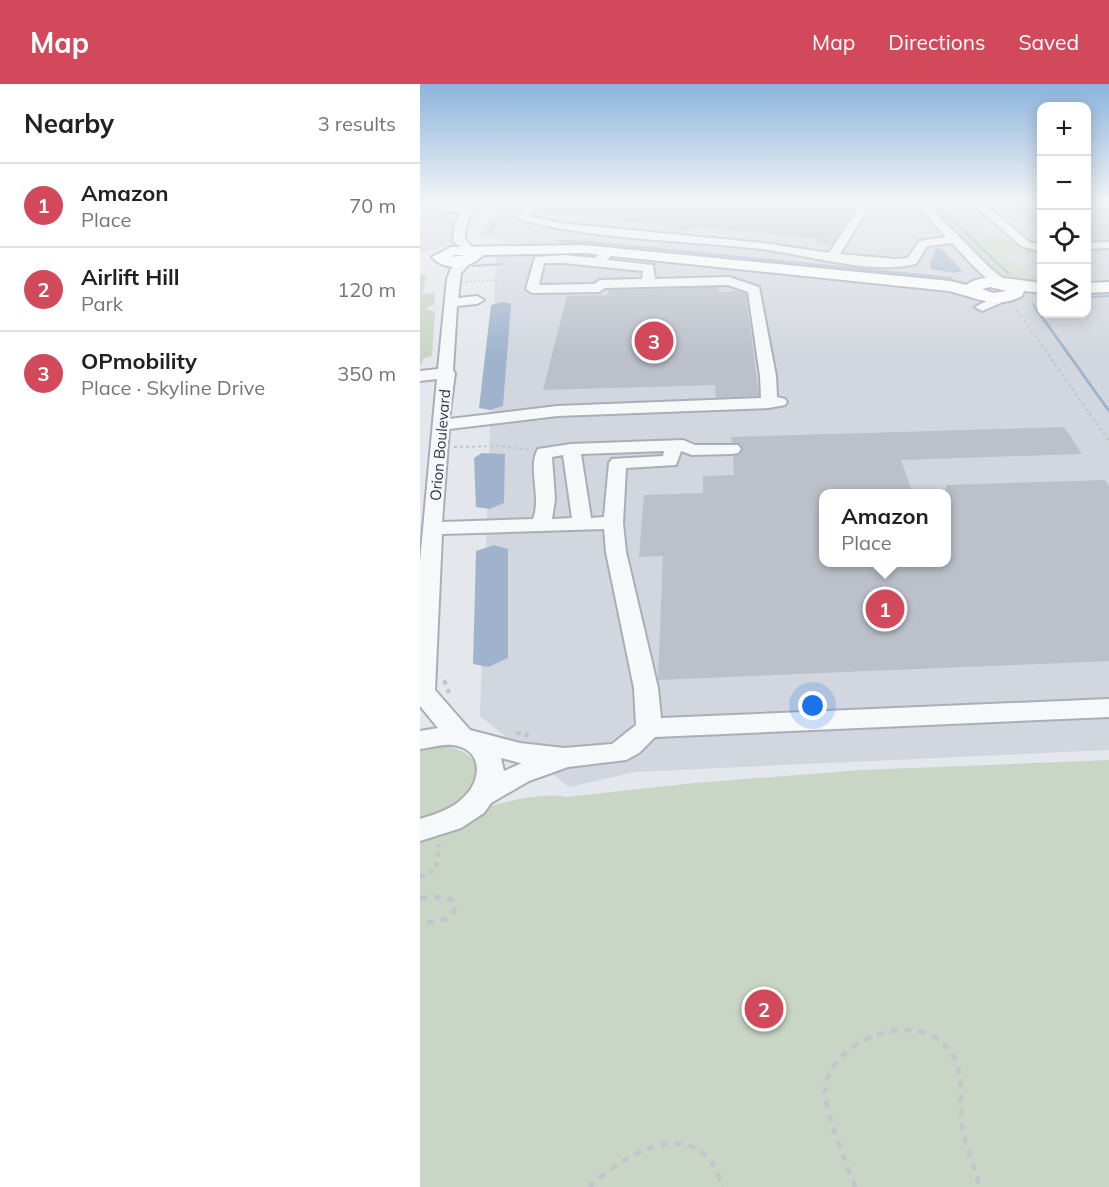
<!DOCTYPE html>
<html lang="en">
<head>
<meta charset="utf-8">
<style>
  :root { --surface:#fff; --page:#f6f6f6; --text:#202124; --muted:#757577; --line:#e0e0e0; --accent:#d1495b }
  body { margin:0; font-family:Mulish,sans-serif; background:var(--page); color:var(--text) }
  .controls { position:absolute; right:18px; top:18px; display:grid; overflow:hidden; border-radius:12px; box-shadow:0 3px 15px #0003 }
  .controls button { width:54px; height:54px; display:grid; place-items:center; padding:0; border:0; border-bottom:2px solid var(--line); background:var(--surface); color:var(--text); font:30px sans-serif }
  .you { position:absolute; left:393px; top:622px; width:21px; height:21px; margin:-15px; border:4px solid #fff; border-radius:50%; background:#1a73e8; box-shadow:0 0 0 9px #1a73e833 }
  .badge { display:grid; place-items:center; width:39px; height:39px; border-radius:50%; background:var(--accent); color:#fff; font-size:20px; font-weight:700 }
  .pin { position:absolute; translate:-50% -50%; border:3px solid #fff; box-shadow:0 2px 6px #0006 }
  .popup { position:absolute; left:399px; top:405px; width:132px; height:78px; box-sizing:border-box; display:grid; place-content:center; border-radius:12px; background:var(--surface); filter:drop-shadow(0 2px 4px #0005); font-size:20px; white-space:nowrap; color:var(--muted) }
  .popup b { font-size:22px; color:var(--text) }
  .popup::after { content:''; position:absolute; left:50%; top:100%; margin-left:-12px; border:12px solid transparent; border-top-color:var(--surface) }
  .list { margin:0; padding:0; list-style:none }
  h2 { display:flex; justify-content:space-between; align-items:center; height:78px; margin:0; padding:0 24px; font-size:26px }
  h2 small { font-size:20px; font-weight:400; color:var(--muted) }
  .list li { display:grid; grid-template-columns:39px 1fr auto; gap:18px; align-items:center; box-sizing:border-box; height:84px; padding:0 24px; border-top:2px solid var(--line) }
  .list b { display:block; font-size:22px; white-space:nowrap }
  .list p { margin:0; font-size:20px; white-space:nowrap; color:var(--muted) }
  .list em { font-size:20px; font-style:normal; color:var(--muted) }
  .icon { flex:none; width:33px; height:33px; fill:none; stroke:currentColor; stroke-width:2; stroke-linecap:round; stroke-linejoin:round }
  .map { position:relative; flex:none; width:689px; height:1103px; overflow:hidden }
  header { display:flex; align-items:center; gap:36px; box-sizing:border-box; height:84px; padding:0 30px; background:var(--accent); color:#fff }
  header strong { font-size:28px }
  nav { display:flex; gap:33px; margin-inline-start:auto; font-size:21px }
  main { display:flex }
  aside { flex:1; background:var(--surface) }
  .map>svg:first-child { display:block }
  .built { fill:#d2d6de; fill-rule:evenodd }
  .green { fill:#c9d6c5 }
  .water { fill:#9fb4cc }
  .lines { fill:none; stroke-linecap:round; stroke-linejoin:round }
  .stream-far1 { stroke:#9fb4cc; stroke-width:2 }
  .stream { stroke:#9fb4cc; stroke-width:3 }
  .building { fill:#bbc0ca }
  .minor-casing { stroke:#a9aeb7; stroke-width:4 }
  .major-casing { stroke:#a3abb8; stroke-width:4 }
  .path-far3 { stroke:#c2c5cb; stroke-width:1.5; stroke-dasharray:2 2; stroke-linecap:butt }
  .path-far2 { stroke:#c2c5cb; stroke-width:2; stroke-dasharray:3 3; stroke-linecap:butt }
  .path-far1 { stroke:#c2c5cb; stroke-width:4; stroke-dasharray:5 5; stroke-linecap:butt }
  .path { stroke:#c2c5cb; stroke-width:4.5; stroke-dasharray:7 7; stroke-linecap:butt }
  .minor { fill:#f7f8fa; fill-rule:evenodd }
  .major { fill:#fff; fill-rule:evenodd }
  .labels { text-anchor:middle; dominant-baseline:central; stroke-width:5; stroke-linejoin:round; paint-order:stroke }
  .street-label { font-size:15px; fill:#2b3445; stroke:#f4f6f9 }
</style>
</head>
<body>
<header>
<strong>Map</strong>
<nav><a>Map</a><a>Directions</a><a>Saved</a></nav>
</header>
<main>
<aside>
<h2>Nearby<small>3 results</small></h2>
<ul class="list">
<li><span class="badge">1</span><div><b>Amazon</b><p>Place</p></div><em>70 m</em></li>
<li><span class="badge">2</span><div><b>Airlift Hill</b><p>Park</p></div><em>120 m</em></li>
<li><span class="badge">3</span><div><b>OPmobility</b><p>Place · Skyline Drive</p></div><em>350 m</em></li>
</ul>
</aside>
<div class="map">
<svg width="689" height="1103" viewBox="0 0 689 1103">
  <rect width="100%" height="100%" fill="#e4e7ec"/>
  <g class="built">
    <polygon points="0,117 70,117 44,151 47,160 21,161 16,165 0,167"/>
    <path d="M82,117H621L622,230H666L667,117H689V666L215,688L149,703L60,632L76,173L96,162L80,155L57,153ZM404,410H526V478H404Z"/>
  </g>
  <g class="green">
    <polygon points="504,117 529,117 569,154 586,153 599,164 614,169 584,171 609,192 621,194 621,199 610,199 580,191"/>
    <polygon points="0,190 6,192 3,210 15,209 14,220 6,225 15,228 12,272 4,274 0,283"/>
    <path d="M26,662C68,671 67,701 36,724C27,731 11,733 0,736V666Z"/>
    <path d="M689,676V1103H0V746C37,733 109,705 146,713L274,699L442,686Z"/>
  </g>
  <g class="water">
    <polygon points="516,164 522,165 542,187 535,189 511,185 510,180"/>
    <polygon points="82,218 91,220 83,322 70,326 59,324 71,221"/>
    <polygon points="62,369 85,370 84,419 69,425 56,423 54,374"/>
    <polygon points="74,461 88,465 88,574 68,583 53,580 56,467"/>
  </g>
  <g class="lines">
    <g class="stream-far1">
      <polyline points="512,117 588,189"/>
      <polyline points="70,148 91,117"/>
      <polyline points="138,157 168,158 531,194"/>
      <polyline points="53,182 81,180"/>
      <polyline points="666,213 689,212"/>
      <polyline points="618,215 622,214"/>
      <polyline points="613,220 618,227"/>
    </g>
    <polyline class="stream" points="617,226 689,327"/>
  </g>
  <g class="building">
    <polygon points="130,117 440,117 411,162 395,160 398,155 272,143 268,147 244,145 249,141 115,128"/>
    <polygon points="583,117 621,117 621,148"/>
    <polygon points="666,117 689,117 689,156 666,157"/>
    <polygon points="299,203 299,208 319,207 326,210 339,312 296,314 295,301 123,306 147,212 187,211 188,206"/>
    <polygon points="644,343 662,370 481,376 493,410 404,410 404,478 526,478 526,401 685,396 689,402 689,577 238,596 243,472 219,473 224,411 283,409 283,392 314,391 313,372 320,370 323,365 320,360 312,359 311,353"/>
  </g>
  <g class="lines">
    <g class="minor-casing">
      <g id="minor">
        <path d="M16,117H29L23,121L44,123L49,117H59C50,129 44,139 45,155L55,166L53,168H45L33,156L35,140L40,129L13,126V120Z"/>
        <path d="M114,117H126L113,127L110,132L139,139L343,159L409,169L443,117H453L420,170L475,175L488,174L499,157L526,153L493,117H504L570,184L589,199L583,203C563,197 546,173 532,159L507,162L496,180C449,191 389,171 342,165C261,156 179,156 100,136L99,134L104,123Z"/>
        <polygon points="550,117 561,117 609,158 622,161 622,168 601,162"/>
        <polygon points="689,158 689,164 666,165 666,159"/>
        <path d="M190,163L196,167L187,176L233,181L235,195L309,193L339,203L356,292L357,313L365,315L367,318L365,321L349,324L137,332L29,345L22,438L113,435C122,413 107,383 118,365L151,360L263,356L275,361H318L321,365L318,369L312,370L272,371L261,367L256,381L206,384L203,439L206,468L238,604L241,634L689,615V633L235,653L219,669L206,676L148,683L109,697L71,719L64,729L41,744L0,757V735C16,730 33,725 45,712C63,694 62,664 32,661C22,660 10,664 0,665V647L18,644L0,622V477L17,295L0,297V287L18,285L27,195L31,185L42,174H50L52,177L41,189L38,214L57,212L64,216L57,220L37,222L33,286L35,289L29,335L137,322L341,314L340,292L328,208L308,201L185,204L179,208L112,209L106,205L115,173L144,171L174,174ZM124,179H144L223,187L222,195L180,196L174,200L119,201ZM244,367L243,372L192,375L189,379L184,433L171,434L161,370ZM143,371L152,434L132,435L135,415L132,373ZM184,445L186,468L214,604L216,641L192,660L144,664L100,659L50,646L15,606L22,450ZM81,674L100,679H102L84,687Z"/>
        <polygon points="580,210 585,211 587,214 585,217 562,227 555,223"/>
      </g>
    </g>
    <g class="major-casing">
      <g id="major">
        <path d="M163,161L530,197L546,201C565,187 599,197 622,199V209L604,207L602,212C577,226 554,213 529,207L163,169L63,171C51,185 25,188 12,173L31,163ZM34,171H46L31,173ZM570,203L587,207L573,209L562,205Z"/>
        <polygon points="689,198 689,208 666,209 666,199"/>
      </g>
    </g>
    <g class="path-far3">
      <polyline points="46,198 77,196 77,199"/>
      <polyline points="595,223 598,227"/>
    </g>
    <g class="path-far2">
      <polyline points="597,226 689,357"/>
      <polyline points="34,363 80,362 111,366"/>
    </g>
    <g class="path-far1">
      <polyline points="24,596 29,609"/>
      <polyline points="96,649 107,650 106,653"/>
      <polyline points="0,792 8,791 16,784 19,760"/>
    </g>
    <g class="path">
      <polyline points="0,792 5,791"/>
      <path d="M0,814L25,813L35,817C37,838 16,838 0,839"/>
      <path d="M169,1103C199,1076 257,1036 291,1077C297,1084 299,1095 302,1103"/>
      <path d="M435,1103C427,1079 400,1021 406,998C420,952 497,925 529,966C546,986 539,1018 542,1041C546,1063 554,1083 560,1103"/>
    </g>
    <use href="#minor" class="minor"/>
    <use href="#major" class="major"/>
  </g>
  <linearGradient id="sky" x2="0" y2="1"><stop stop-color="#8bb4dd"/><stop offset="0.43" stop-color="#f3f4f6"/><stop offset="1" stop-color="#f3f4f6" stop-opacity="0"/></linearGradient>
  <rect width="689" height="271" fill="url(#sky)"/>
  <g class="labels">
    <g class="street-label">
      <text transform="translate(20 361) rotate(-85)">Orion Boulevard</text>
    </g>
  </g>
</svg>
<div class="controls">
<button>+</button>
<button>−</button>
<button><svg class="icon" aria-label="locate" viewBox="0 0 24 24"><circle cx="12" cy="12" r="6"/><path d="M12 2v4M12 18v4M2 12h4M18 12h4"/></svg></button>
<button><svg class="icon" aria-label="layers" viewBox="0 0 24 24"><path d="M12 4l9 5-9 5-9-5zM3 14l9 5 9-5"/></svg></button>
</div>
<div class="you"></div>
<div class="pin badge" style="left:465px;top:525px">1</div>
<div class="popup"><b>Amazon</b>Place</div>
<div class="pin badge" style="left:344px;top:925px">2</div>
<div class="pin badge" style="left:234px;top:257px">3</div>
</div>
</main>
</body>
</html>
